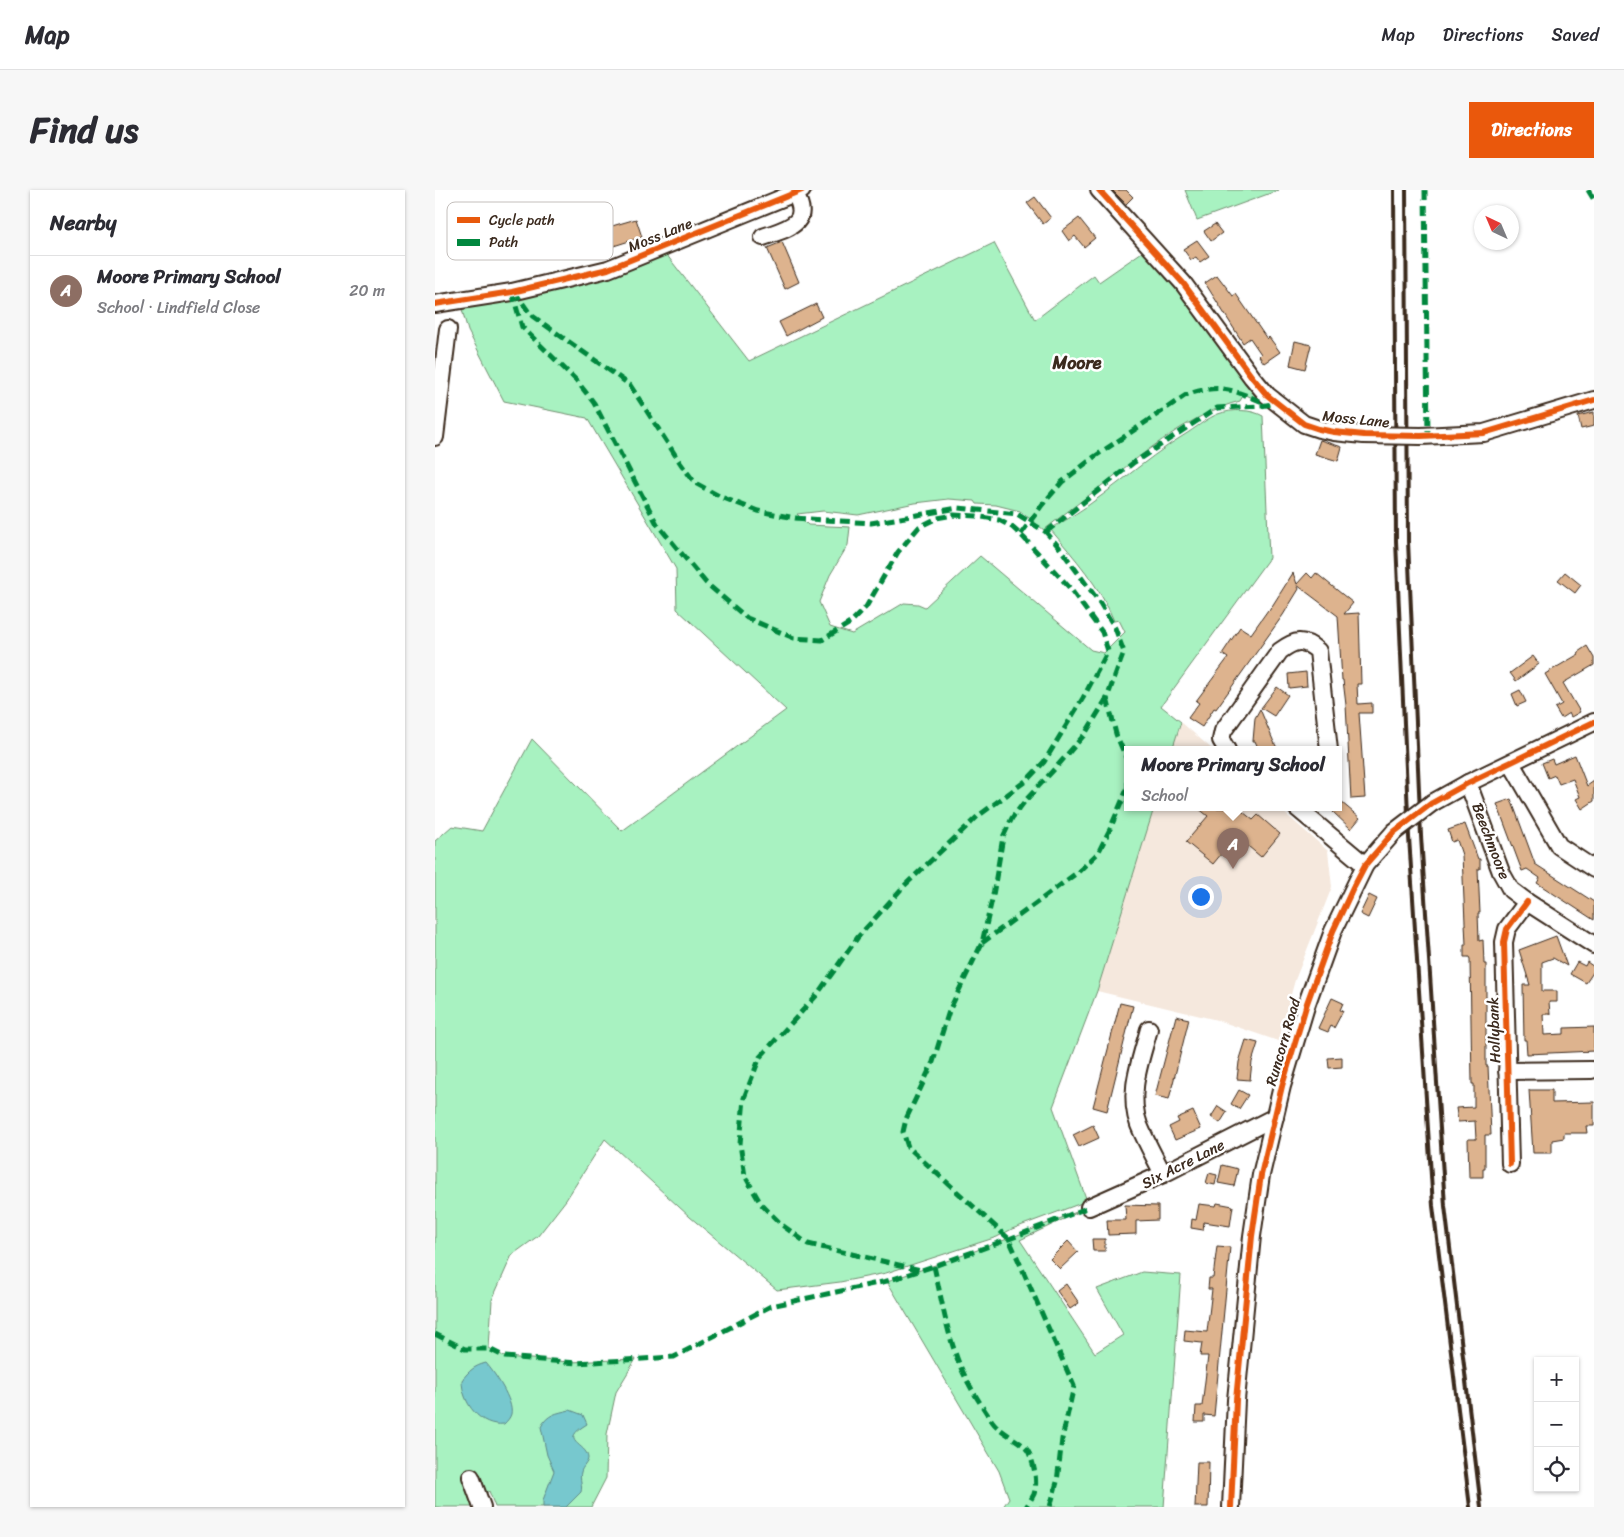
<!DOCTYPE html>
<html lang="en">
<head>
<meta charset="utf-8">
<style>
  :root { --surface:#fff; --page:#f7f7f7; --text:#2b2b33; --muted:#7c7c81; --line:#e1e1e2; --accent:#ea580c }
  body { margin:0; font-family:Sriracha,sans-serif; background:var(--page); color:var(--text) }
  .controls { position:absolute; right:15px; bottom:15px; display:grid; overflow:hidden; border-radius:0px; box-shadow:0 1px 4px #0004 }
  .controls button { width:45px; height:45px; display:grid; place-items:center; padding:0; border:0; border-bottom:1px solid var(--line); background:var(--surface); color:var(--text); font:25px sans-serif }
  .compass { position:absolute; left:1039px; top:15px; width:45px; height:45px; border-radius:50%; background:var(--surface); box-shadow:0 1px 4px #0004; rotate:316deg }
  .you { position:absolute; left:765px; top:706px; width:18px; height:18px; margin:-12px; border:4px solid #fff; border-radius:50%; background:#1a73e8; box-shadow:0 0 0 8px #1a73e833 }
  .badge { display:grid; place-items:center; width:32px; height:32px; border-radius:50%; background:var(--accent); color:#fff; font-size:16px; font-weight:700 }
  .pin { position:absolute; translate:-50% -41px; filter:drop-shadow(0 1px 2px #0008) }
  .pin::after { content:''; position:absolute; top:26px; width:18px; height:15px; background:inherit; clip-path:polygon(0 0,100% 0,50% 100%) }
  .popup { position:absolute; left:689px; top:556px; width:218px; height:65px; box-sizing:border-box; display:grid; place-content:center; border-radius:0px; background:var(--surface); filter:drop-shadow(0 1px 4px #0005); font-size:16px; white-space:nowrap; color:var(--muted) }
  .popup b { font-size:19px; color:var(--text) }
  .popup::after { content:''; position:absolute; left:50%; top:100%; margin-left:-10px; border:10px solid transparent; border-top-color:var(--surface) }
  .list { margin:0; padding:0; list-style:none }
  h2 { display:flex; justify-content:space-between; align-items:center; height:65px; margin:0; padding:0 20px; font-size:21px }
  h2 small { font-size:16px; font-weight:400; color:var(--muted) }
  .list li { display:grid; grid-template-columns:32px 1fr auto; gap:15px; align-items:center; box-sizing:border-box; height:70px; padding:0 20px; border-top:1px solid var(--line) }
  .list b { display:block; font-size:19px; white-space:nowrap }
  .list p { margin:0; font-size:16px; white-space:nowrap; color:var(--muted) }
  .list em { font-size:16px; font-style:normal; color:var(--muted) }
  .icon { flex:none; width:28px; height:28px; fill:none; stroke:currentColor; stroke-width:2; stroke-linecap:round; stroke-linejoin:round }
  .map { position:relative; flex:none; width:1159px; height:1317px; overflow:hidden; border-radius:0px }
  header { display:flex; align-items:center; gap:30px; box-sizing:border-box; height:70px; padding:0 25px; background:var(--surface); border-bottom:1px solid var(--line) }
  header strong { font-size:24px }
  nav { display:flex; gap:28px; margin-inline-start:auto; font-size:18px }
  .intro { display:flex; align-items:center; justify-content:space-between; box-sizing:border-box; height:120px; padding:0 30px }
  h1 { margin:0; font-size:35px }
  .button { padding:12px 22px; border-radius:0px; background:var(--accent); color:#fff; font-size:18px; font-weight:700 }
  main { display:flex; gap:30px; padding:0 30px }
  aside { flex:1; background:var(--surface); border-radius:0px; box-shadow:0 1px 4px #0004 }
  .map>svg:first-child { display:block }
  .built { fill:#f5e8dd }
  .green { fill:#a8f2c1; stroke:#728e70 }
  .water { fill:#77c8ce; stroke:#5f8988 }
  .building { fill:#ddb38e; stroke:#3b2a1e }
  .lines { fill:none; stroke-linecap:round; stroke-linejoin:round }
  .minor-casing { stroke:#3b2a1e; stroke-width:20 }
  .minor { stroke:#fff; stroke-width:16 }
  .rail { stroke:#3b2a1e; stroke-width:4 }
  .minor-bridge-casing { stroke:#3b2a1e; stroke-width:20; stroke-linecap:butt }
  .minor-bridge { stroke:#fff; stroke-width:16 }
  .quiet { stroke:#00873e; stroke-width:5; stroke-dasharray:10 5; stroke-linecap:butt }
  .cycleway-casing { stroke:#fff; stroke-width:9 }
  .cycleway { stroke:#e8590c; stroke-width:6 }
  .labels { text-anchor:middle; dominant-baseline:central; stroke-width:5; stroke-linejoin:round; paint-order:stroke }
  .street-label { font-size:15px; fill:#3b2a1e; stroke:#fff }
  .quarter-label { font-size:18px; font-weight:bold; fill:#3b2a1e; stroke:#fff }
  .key { fill:#fff; stroke:#c4bfbc; stroke-width:1 }
  .key-label { font-size:14px; fill:#3b2a1e }
</style>
</head>
<body>
<header>
<strong>Map</strong>
<nav><a>Map</a><a>Directions</a><a>Saved</a></nav>
</header>
<div class="intro"><h1>Find us</h1><a class="button">Directions</a></div>
<main>
<aside>
<h2>Nearby<small></small></h2>
<ul class="list">
<li><span class="badge" style="background:#8d6e63">A</span><div><b>Moore Primary School</b><p>School · Lindfield Close</p></div><em>20 m</em></li>
</ul>
</aside>
<div class="map">
<svg width="1159" height="1317" viewBox="0 0 1159 1317">
  <rect width="100%" height="100%" fill="#fff"/>
  <filter id="ink" filterUnits="userSpaceOnUse"><feTurbulence type="fractalNoise" baseFrequency=".02" numOctaves="2"/><feDisplacementMap in="SourceGraphic" scale="10" xChannelSelector="R" yChannelSelector="G"/><feConvolveMatrix kernelMatrix="1 2 1 2 8 2 1 2 1" color-interpolation-filters="sRGB"/></filter>
  <g filter="url(#ink)">
    <g class="built">
      <polygon points="746,532 778,560 737,560"/>
      <polygon points="719,618 844,618 893,661 897,697 860,790 843,851 782,830 662,801"/>
    </g>
    <g class="green">
      <polygon points="750,0 844,0 762,30"/>
      <path d="M559,53L600,130L659,85L664,92L710,60L821,200L822,210L809,204L805,211C758,223 711,261 674,290C652,307 630,323 609,340L585,321L561,315L542,314L540,311L514,309L480,313L423,325L388,321L362,324L373,335L415,337L413,355L395,385L384,412L395,437L417,444L469,413L483,414L490,417L545,366L656,460L669,463L690,442L684,430L679,431C665,396 639,367 615,339C665,313 705,271 754,242C763,236 773,228 783,224C797,219 816,219 828,226L834,368L726,516L746,532L737,560H693V618H719L662,801L618,917L652,1011L577,1039L562,1047L451,1083L405,1092L342,1100L255,1027L170,949L131,1010L103,1046L77,1065L57,1110L54,1158L70,1167L135,1172L201,1169L181,1202L172,1244L171,1288L156,1317H60L54,1301L37,1313L38,1317H0V651L17,636L47,641L97,549L187,641L351,520L242,419L241,379L152,228L69,211L33,141L26,116L151,91L231,64L314,171Z"/>
      <path d="M654,1017L585,1050L660,1163L688,1145L662,1099L707,1082L746,1085L729,1317H568L574,1308L564,1281L452,1091C521,1069 587,1044 654,1017Z"/>
    </g>
    <g class="water">
      <path d="M51,1173C59,1182 79,1211 76,1224C75,1228 72,1231 69,1234C45,1237 27,1213 27,1190C34,1181 39,1176 51,1173Z"/>
      <path d="M135,1220L148,1225L152,1234C122,1252 152,1253 153,1268C153,1273 147,1277 146,1282C144,1289 148,1295 146,1302L131,1317H108V1310L119,1281L112,1265L106,1237C112,1224 122,1223 135,1220Z"/>
    </g>
    <g class="building">
      <polygon points="677,0 691,0 698,7 691,14"/>
      <polygon points="600,7 616,28 608,34 592,13"/>
      <polygon points="644,28 660,48 649,57 640,46 634,51 627,41"/>
      <polygon points="201,29 207,47 166,60 160,41"/>
      <polygon points="780,34 787,43 776,51 769,41"/>
      <polygon points="762,50 774,66 765,72 761,67 756,70 748,59"/>
      <polygon points="347,52 364,92 350,99 332,58"/>
      <polygon points="782,85 798,106 801,104 832,149 834,147 845,162 829,173 824,166 826,164 815,148 808,153 770,93"/>
      <polygon points="381,114 387,127 351,146 344,132"/>
      <polygon points="860,151 876,155 870,179 855,175"/>
      <polygon points="1159,222 1159,236 1146,239 1143,226"/>
      <polygon points="885,250 907,257 903,271 880,264"/>
      <polygon points="1130,382 1146,395 1140,403 1123,390"/>
      <polygon points="858,383 862,394 872,383 877,388 881,383 918,413 909,424 924,423 926,494 922,494 923,514 937,513 937,523 924,523 930,608 916,609 911,515 908,490 907,490 903,426 862,395 864,399 848,425 781,519 779,518 767,537 753,528 764,513 761,511 793,468 787,464 805,437 816,444 833,420 834,421"/>
      <polygon points="1152,456 1159,468 1159,475 1128,493 1145,522 1136,527 1134,523 1126,528 1120,518 1127,514 1110,484 1144,464 1143,462"/>
      <polygon points="1098,466 1104,474 1081,491 1075,483"/>
      <polygon points="871,482 872,496 854,498 853,484"/>
      <polygon points="842,497 853,505 839,526 826,518"/>
      <polygon points="1085,500 1091,512 1082,516 1077,504"/>
      <polygon points="825,519 838,550 843,560 824,560 820,551 818,551 820,528"/>
      <polygon points="1140,565 1152,596 1159,591 1159,611 1147,619 1141,609 1145,607 1138,589 1124,594 1120,585 1113,588 1107,573 1117,569 1119,574"/>
      <polygon points="1076,609 1100,674 1159,712 1159,730 1102,693 1105,688 1092,679 1087,681 1062,614"/>
      <polygon points="906,612 925,628 916,639 898,622 903,618"/>
      <polygon points="763,618 803,618 818,630 823,625 845,644 826,667 801,646 778,674 751,652 773,626"/>
      <polygon points="1030,634 1043,669 1045,669 1045,679 1043,679 1045,723 1043,723 1044,751 1048,750 1049,774 1051,774 1051,876 1053,876 1056,945 1050,945 1050,979 1048,979 1048,987 1034,987 1033,949 1041,949 1040,931 1023,932 1021,918 1039,917 1039,894 1037,894 1035,769 1034,767 1029,767 1029,755 1031,755 1027,665 1022,650 1017,652 1013,640"/>
      <polygon points="934,705 942,709 933,728 925,724"/>
      <polygon points="1121,746 1132,776 1118,768 1107,772 1107,801 1122,801 1122,812 1114,812 1115,824 1108,824 1109,845 1129,844 1129,838 1159,837 1159,861 1092,864 1091,850 1089,850 1088,795 1095,795 1084,760"/>
      <polygon points="1142,772 1150,776 1152,772 1159,777 1159,781 1151,793 1135,784"/>
      <polygon points="897,808 908,813 905,820 908,821 899,838 896,836 893,842 883,838"/>
      <polygon points="685,813 698,816 672,921 658,917"/>
      <polygon points="741,826 754,829 734,909 720,906"/>
      <polygon points="811,850 823,853 817,872 815,890 802,889 804,872"/>
      <polygon points="907,867 907,877 894,878 893,868"/>
      <polygon points="804,900 813,905 804,919 796,914"/>
      <polygon points="1094,900 1117,900 1117,913 1159,912 1159,936 1151,936 1152,943 1129,943 1129,948 1117,950 1117,963 1098,963"/>
      <polygon points="783,916 792,922 785,933 776,927"/>
      <polygon points="758,921 766,939 740,950 734,937 744,932 742,928"/>
      <polygon points="658,935 664,948 644,957 638,945"/>
      <polygon points="787,975 803,979 799,996 783,993"/>
      <polygon points="774,983 782,985 780,995 771,993"/>
      <polygon points="782,1013 798,1016 795,1036 769,1032 768,1040 756,1038 757,1029 761,1030 764,1014 781,1016"/>
      <polygon points="690,1015 723,1016 723,1030 701,1031 701,1044 673,1045 672,1030 691,1030"/>
      <polygon points="657,1049 670,1049 670,1061 658,1061"/>
      <polygon points="633,1051 643,1062 625,1079 615,1069"/>
      <polygon points="782,1056 795,1057 779,1226 769,1225 769,1232 760,1232 761,1216 767,1216 773,1166 765,1166 767,1153 749,1151 750,1140 772,1142 777,1099 773,1099 774,1088 778,1088"/>
      <polygon points="631,1094 644,1113 635,1119 622,1101"/>
      <polygon points="762,1272 774,1272 773,1317 760,1317"/>
    </g>
    <g class="lines">
      <g class="minor-casing">
        <g id="minor">
          <polyline points="664,0 748,93 817,187 832,205 869,234 884,239 899,242 929,245"/>
          <path d="M328,47C350,39 379,34 359,3"/>
          <polyline points="0,114 77,102 173,79 367,0"/>
          <polyline points="986,246 1049,243 1159,210"/>
          <polyline points="0,247 13,139"/>
          <path d="M792,560L786,550L788,541L845,461C860,450 868,448 883,461L894,560"/>
          <polyline points="1076,573 1124,656 1159,679"/>
          <polyline points="1033,593 1066,682 1076,700 1092,712 1159,755"/>
          <polyline points="997,613 1033,593 1159,532"/>
          <polyline points="862,618 930,675"/>
          <path d="M714,839C706,870 692,903 704,935C711,952 720,968 728,984"/>
          <polyline points="1072,881 1157,880"/>
          <polyline points="1075,974 1069,752 1072,739 1092,712"/>
          <polyline points="654,1017 728,984 840,927"/>
          <polyline points="36,1287 47,1317"/>
          <polyline points="796,1317 801,1210 817,1046 826,985 847,896 872,813 898,741 930,675 959,642"/>
        </g>
      </g>
      <use href="#minor" class="minor"/>
      <g class="rail">
        <polyline points="959,0 961,351 974,647 998,1016 1035,1317"/>
        <polyline points="971,0 973,351 986,646 1010,1016 1046,1317"/>
      </g>
      <g class="minor-bridge-casing">
        <g id="minor-bridge">
          <polyline points="929,245 986,246"/>
          <polyline points="959,642 997,613"/>
        </g>
      </g>
      <use href="#minor-bridge" class="minor-bridge"/>
      <g class="quiet">
        <polyline points="990,0 993,246"/>
        <polyline points="1153,0 1159,10"/>
        <polyline points="79,101 96,125 195,195 246,274 260,293 286,307 323,321 360,328 436,333 523,318 582,324 611,342 624,357 665,413 680,438 689,462 672,508 650,544 624,574 590,611 577,628 568,647 558,705 547,753 514,821 498,872 471,929 468,942 473,957 574,1049 639,1196 627,1249 622,1292 615,1317"/>
        <polyline points="77,102 87,137 142,191 159,213 222,334 271,393 312,428 359,448 387,450 415,433 431,417 463,362 484,337 502,328 519,325 541,326 564,330 577,337 589,348 634,397 667,442 673,461 648,508 609,572 592,590 543,626 469,696 423,747 381,806 325,867 309,908 305,954 310,986 326,1014 347,1035 373,1054 486,1080"/>
        <polyline points="611,342 698,273 782,218 826,216 842,213"/>
        <path d="M586,344L607,315L627,292L659,267L751,205C783,194 794,198 825,211L832,205"/>
        <polyline points="672,508 681,544 693,572"/>
        <polyline points="692,571 693,597"/>
        <polyline points="547,753 643,682 663,663 675,639 693,597"/>
        <path d="M499,1076C506,1107 511,1138 522,1168C530,1190 544,1212 557,1231C566,1244 590,1252 594,1263C599,1274 603,1292 599,1304C597,1308 594,1313 591,1317"/>
        <polyline points="0,1144 30,1159 54,1159 70,1167 142,1173 239,1167 336,1116 452,1091 499,1076 574,1049 654,1017"/>
      </g>
      <g class="cycleway-casing">
        <g id="cycleway">
          <polyline points="664,0 748,93 817,187 832,205 869,234 884,239 899,242 929,245 986,246 1049,243 1159,210"/>
          <polyline points="0,114 77,102 173,79 367,0"/>
          <polyline points="1075,974 1069,752 1072,739 1092,712"/>
          <polyline points="796,1317 801,1210 817,1046 826,985 847,896 872,813 898,741 919,696 930,675 959,642 997,613 1033,593 1159,532"/>
        </g>
      </g>
      <use href="#cycleway" class="cycleway"/>
    </g>
  </g>
  <g class="labels">
    <g class="street-label">
      <text transform="translate(225 45) rotate(-22)">Moss Lane</text>
      <text transform="translate(921 229) rotate(6)">Moss Lane</text>
      <text transform="translate(1056 651) rotate(69)">Beechmoore</text>
      <text transform="translate(1059 840) rotate(-92)">Hollybank</text>
      <text transform="translate(848 852) rotate(-74)">Runcorn Road</text>
      <text transform="translate(748 974) rotate(-27)">Six Acre Lane</text>
    </g>
    <g class="quarter-label">
      <text x="642" y="173">Moore</text>
    </g>
  </g>
  <rect x="12" y="12" width="166" height="58" rx="8" class="key"/>
  <rect x="22" y="27" width="23" height="6" fill="#e8590c"/>
  <rect x="22" y="49" width="23" height="7" fill="#00873e"/>
  <g class="key-label">
    <text x="54" y="35">Cycle path</text>
    <text x="54" y="57">Path</text>
  </g>
</svg>
<div class="controls">
<button>+</button>
<button>−</button>
<button><svg class="icon" aria-label="locate" viewBox="0 0 24 24"><circle cx="12" cy="12" r="6"/><path d="M12 2v4M12 18v4M2 12h4M18 12h4"/></svg></button>
</div>
<svg class="compass" viewBox="-18 -18 36 36"><path d="M0-13l5 13h-10z" fill="#e53935"/><path d="M0 13l5-13h-10z" fill="#7c7c81"/></svg>
<div class="you"></div>
<div class="pin badge" style="left:798px;top:679px;background:#8d6e63">A</div>
<div class="popup"><b>Moore Primary School</b>School</div>
</div>
</main>
</body>
</html>
